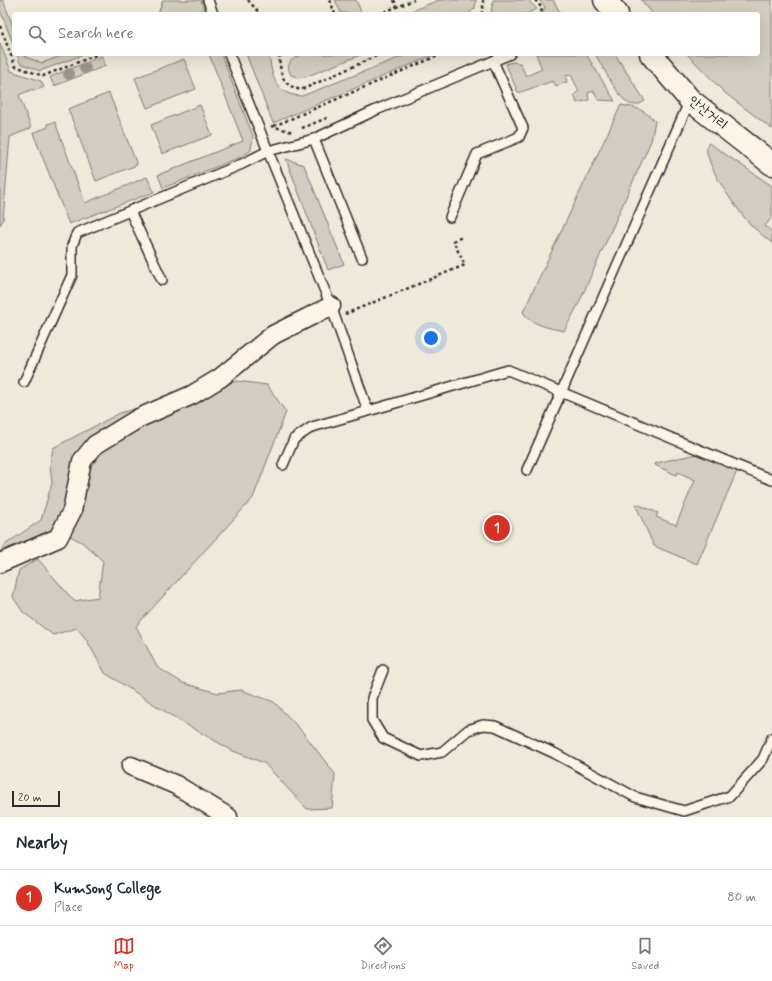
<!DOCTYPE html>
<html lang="en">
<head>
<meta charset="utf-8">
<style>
  :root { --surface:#fff; --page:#f2f2f3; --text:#1f2937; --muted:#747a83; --line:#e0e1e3; --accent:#d93025 }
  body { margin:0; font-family:Mynerve,"Poor Story",sans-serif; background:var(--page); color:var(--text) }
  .scale { position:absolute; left:12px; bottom:10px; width:48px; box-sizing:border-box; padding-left:4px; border:2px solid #2b2b2b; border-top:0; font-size:11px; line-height:14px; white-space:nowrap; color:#2b2b2b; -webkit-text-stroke:3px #fcf5e5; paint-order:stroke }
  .you { position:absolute; left:431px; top:338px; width:14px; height:14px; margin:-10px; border:3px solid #fff; border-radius:50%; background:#1a73e8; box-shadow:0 0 0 6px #1a73e833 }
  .badge { display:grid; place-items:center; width:26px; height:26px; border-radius:50%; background:var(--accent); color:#fff; font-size:13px; font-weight:700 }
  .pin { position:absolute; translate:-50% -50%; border:2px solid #fff; box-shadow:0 1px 4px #0006 }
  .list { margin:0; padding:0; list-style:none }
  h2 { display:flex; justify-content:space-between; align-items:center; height:52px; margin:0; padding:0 16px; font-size:17px }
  h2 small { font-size:13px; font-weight:400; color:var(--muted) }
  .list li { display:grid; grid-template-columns:26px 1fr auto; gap:12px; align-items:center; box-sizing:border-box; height:56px; padding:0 16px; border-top:1px solid var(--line) }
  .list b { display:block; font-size:15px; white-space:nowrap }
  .list p { margin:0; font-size:13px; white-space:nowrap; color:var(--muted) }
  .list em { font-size:13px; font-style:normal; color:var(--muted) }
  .icon { flex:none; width:22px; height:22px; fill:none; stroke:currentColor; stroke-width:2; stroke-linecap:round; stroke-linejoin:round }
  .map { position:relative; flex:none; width:772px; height:817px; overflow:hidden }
  .search { position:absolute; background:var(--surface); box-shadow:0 4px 16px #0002; left:12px; right:12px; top:12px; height:44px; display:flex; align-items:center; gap:10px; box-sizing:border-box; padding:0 14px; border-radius:4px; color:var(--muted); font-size:15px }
  .sheet { height:108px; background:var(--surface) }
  nav { display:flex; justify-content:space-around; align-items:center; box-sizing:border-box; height:56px; border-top:1px solid var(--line); background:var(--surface); font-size:11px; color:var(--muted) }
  nav a { display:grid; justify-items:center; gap:2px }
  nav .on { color:var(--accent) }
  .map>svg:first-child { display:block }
  .green { fill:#d2cdc0; stroke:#7e7c76 }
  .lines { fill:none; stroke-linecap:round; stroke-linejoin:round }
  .service-casing { stroke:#2b2b2b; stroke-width:12 }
  .minor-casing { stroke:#2b2b2b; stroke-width:21 }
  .primary-casing { stroke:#2b2b2b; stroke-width:25 }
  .path { stroke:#2b2b2b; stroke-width:2.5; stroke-dasharray:3 3; stroke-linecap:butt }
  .service { stroke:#fcf5e5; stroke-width:9 }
  .minor { stroke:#fcf5e5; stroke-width:18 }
  .primary { stroke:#fcf5e5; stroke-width:22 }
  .tree { fill:#9a978e }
  .labels { text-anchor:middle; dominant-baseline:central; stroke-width:3.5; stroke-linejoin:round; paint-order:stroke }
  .street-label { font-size:14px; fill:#2b2b2b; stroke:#fcf5e5 }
</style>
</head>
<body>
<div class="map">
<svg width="772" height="817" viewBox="0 0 772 817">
  <rect width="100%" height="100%" fill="#efe9da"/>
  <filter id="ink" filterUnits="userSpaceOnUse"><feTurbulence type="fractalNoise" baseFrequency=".025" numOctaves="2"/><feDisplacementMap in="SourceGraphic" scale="8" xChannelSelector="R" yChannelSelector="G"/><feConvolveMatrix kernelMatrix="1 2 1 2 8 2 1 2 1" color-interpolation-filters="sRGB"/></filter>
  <g filter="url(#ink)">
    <g class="green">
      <polygon points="0,0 3,0 14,29 14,46 0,10"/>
      <polygon points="163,0 201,0 204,9 192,14 158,14"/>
      <polygon points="335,0 356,0 362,14 341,13"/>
      <polygon points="439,0 476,0 475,8 470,13 466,14 404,14"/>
      <polygon points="493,0 528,0 537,9 526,14 491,14"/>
      <polygon points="539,0 553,0 561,14 542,14 545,7"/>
      <polygon points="641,0 772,0 772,129 725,93 687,54 758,54 758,14 653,14"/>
      <polygon points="0,43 11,71 41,81 44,87 34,91 33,89 19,95 31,128 10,137 3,220 0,225"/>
      <polygon points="17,54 24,54 26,57 42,63 66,54 85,54 40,71 20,63"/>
      <polygon points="209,54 221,54 253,136 251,150 243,156 163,188 158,175 243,141"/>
      <path d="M246,54H269C272,77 275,95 302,96L408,54H436L273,123Z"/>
      <path d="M304,54H363L305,77L299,78L291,75C284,62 293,58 304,54Z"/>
      <polygon points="536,54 586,54 615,101 598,100 594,91 588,93 589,100 577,103 574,95 579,91 571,75 566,76 567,82 556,86 553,81 518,93 506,64 512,62 520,63 526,76 542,69"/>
      <path d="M595,54H615L645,101C641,104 636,106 630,104C619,100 602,65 595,54Z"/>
      <polygon points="102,56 105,66 54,86 50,77"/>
      <polygon points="184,59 196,89 147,108 135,78"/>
      <polygon points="109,93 137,165 96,181 68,109"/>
      <polygon points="200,105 212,135 162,154 151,125"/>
      <path d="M621,105C637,108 642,108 655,121L651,141L578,305L564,331C550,328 530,325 523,312Z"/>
      <polygon points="55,122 85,203 147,177 154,192 69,224 33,133 48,127 47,124"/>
      <path d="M709,143L772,186V217L765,226L772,232V243C765,238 759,232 753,227C739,213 703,164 707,145Z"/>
      <polygon points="286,159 304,165 344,264 328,270"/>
      <polygon points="237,381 267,385 286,412 253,498 136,626 157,667 183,683 218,693 241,690 274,702 301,730 335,774 332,808 307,809 264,763 233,751 180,721 105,673 86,639 77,628 53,635 23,612 13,597 19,570 38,559 74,601 98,597 103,561 83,543 63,532 41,534 0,555 0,552 6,544 41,520 52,483 50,465 53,448 120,413"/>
      <polygon points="697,454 737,471 697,564 654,546 636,506 637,504 658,513 656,517 676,525 695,480 678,472 676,475 655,465 656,463"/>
    </g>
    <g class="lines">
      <g class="service-casing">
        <g id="service">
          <polyline points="208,0 213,14"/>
          <polyline points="229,54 268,151 314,139 376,110 510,54"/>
          <polyline points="314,139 362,258"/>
          <polyline points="130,211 162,280"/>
          <polyline points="450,217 477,154 519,137 523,128 493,61"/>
          <polyline points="24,382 72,275 72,246 77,233 242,164 268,151 331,306 368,411 508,370 772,480"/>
          <polyline points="283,465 294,439 312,427 368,411"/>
          <polyline points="527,470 690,100"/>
          <polyline points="383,670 372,698 372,720 383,738 421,756 442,752 468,730 483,725 495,726 554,753 635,797 684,811 730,796 763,759 772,738"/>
        </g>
      </g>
      <g class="minor-casing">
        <g id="minor">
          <polyline points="0,563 58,538 72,511 82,461 95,445 139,418 192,395 220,378 273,335 331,306"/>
          <polyline points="131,766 176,785 228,817"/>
        </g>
      </g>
      <g class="primary-casing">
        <g id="primary">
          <polyline points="605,0 617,14"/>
          <polyline points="651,54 690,100 772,164"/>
        </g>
      </g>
      <g class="path">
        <polyline points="248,0 260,14"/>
        <polyline points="330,0 335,14"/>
        <polyline points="394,0 397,7"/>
        <polyline points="535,0 542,8 541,13 539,14"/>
        <polyline points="379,14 414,0"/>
        <polyline points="481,14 483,11 483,0"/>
        <polyline points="0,26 15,66 43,76 99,54"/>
        <path d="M278,54C282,73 279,84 301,90L381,54"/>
        <polyline points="279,57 283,54"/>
        <polyline points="271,126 293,132"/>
        <polyline points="274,126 442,54"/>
        <polyline points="302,128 327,118"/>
        <polyline points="345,314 465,265 453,241 462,237"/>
      </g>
      <use href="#service" class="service"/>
      <use href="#minor" class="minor"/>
      <use href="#primary" class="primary"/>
    </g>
    <g class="tree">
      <circle cx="85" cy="68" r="6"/>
      <circle cx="69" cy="74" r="6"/>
    </g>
  </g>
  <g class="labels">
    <g class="street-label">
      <text transform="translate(708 113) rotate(39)">안산거리</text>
    </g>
  </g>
</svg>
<div class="scale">20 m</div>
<div class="you"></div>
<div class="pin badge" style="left:497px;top:528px">1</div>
<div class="search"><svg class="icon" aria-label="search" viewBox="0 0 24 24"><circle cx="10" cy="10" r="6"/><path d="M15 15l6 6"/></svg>Search here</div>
</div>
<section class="sheet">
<h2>Nearby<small></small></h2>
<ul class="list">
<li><span class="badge">1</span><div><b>Kumsong College</b><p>Place</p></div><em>80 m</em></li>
</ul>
</section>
<nav>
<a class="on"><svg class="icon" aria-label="map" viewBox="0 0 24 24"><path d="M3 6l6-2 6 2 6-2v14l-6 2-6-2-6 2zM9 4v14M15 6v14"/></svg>Map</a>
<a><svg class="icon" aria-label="directions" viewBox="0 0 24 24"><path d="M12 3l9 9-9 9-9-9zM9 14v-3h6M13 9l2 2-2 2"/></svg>Directions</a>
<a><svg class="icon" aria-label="saved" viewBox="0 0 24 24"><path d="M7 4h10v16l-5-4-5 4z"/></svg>Saved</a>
</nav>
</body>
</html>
